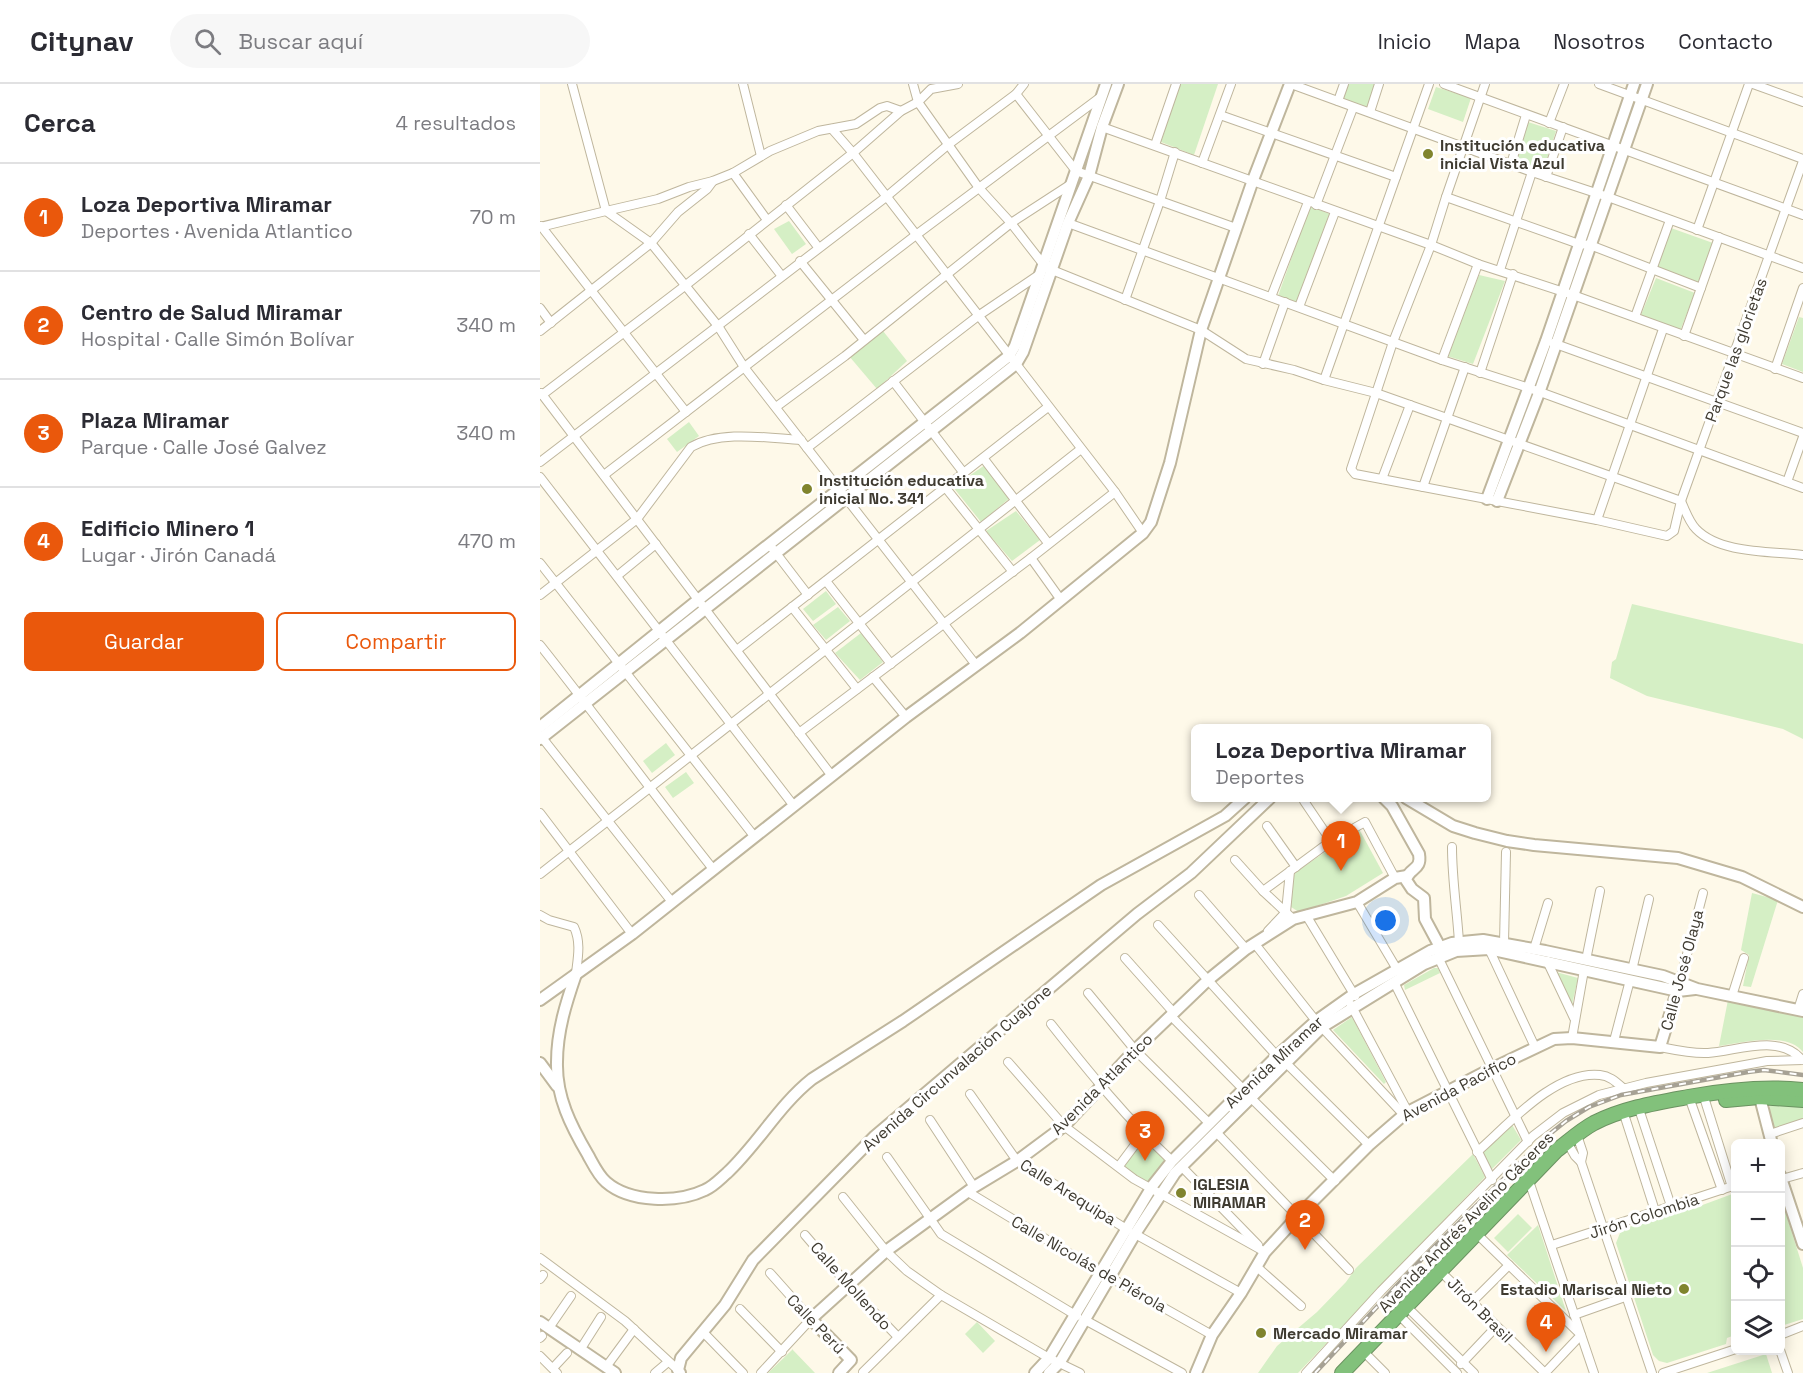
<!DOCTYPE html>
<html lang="es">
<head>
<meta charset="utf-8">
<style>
  :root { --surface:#fff; --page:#f7f7f7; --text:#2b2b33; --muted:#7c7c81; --line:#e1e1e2; --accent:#ea580c }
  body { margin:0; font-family:"Space Grotesk",sans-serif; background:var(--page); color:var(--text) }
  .controls { position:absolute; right:18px; bottom:18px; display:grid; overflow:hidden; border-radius:9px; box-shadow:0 3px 15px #0003 }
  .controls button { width:54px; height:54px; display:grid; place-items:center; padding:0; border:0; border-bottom:2px solid var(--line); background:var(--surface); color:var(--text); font:30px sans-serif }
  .you { position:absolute; left:846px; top:837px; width:21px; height:21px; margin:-15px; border:4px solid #fff; border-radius:50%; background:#1a73e8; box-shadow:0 0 0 9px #1a73e833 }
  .badge { display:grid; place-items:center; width:39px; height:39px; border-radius:50%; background:var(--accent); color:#fff; font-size:20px; font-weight:700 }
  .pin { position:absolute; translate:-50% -50px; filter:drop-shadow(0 2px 3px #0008) }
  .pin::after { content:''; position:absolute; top:32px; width:21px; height:18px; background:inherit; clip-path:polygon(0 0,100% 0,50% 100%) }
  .popup { position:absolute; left:651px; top:640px; width:300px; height:78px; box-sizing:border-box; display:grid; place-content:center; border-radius:9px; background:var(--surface); filter:drop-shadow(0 2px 4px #0005); font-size:20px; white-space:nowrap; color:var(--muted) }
  .popup b { font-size:22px; color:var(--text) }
  .popup::after { content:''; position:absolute; left:50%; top:100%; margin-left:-12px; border:12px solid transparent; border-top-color:var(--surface) }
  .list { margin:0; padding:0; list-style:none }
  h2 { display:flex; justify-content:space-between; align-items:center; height:78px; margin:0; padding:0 24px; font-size:26px }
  h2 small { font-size:20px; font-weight:400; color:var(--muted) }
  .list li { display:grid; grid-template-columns:39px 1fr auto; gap:18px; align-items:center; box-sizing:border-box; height:108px; padding:0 24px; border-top:2px solid var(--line) }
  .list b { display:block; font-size:22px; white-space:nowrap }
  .list p { margin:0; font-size:20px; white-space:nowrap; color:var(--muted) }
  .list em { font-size:20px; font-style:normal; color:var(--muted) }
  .actions { display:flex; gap:12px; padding:18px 24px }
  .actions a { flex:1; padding:14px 0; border:2px solid var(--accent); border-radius:9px; text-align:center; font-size:21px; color:var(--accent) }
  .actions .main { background:var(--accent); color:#fff }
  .icon { flex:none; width:33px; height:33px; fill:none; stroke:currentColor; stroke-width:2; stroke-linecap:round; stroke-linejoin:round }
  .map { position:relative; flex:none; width:1263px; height:1289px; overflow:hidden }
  header { display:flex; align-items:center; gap:36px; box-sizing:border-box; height:84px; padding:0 30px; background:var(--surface); border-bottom:2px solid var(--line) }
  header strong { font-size:28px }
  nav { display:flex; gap:33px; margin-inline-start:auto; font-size:21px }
  .search { width:420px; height:54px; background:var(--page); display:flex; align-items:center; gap:15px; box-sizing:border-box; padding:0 21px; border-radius:33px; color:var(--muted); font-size:22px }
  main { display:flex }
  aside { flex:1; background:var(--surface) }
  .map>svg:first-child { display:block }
  .green { fill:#d5efc5 }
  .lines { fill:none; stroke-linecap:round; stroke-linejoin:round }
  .street-casing { stroke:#bfb69d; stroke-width:10 }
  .secondary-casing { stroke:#bfb69d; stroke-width:14 }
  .highway-casing { stroke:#6b9261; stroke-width:16 }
  .street { stroke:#fff; stroke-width:8 }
  .secondary { stroke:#fff; stroke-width:10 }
  .highway { stroke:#82c17b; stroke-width:14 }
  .rail-casing { stroke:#a6a194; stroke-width:4.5 }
  .rail { stroke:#fff; stroke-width:2; stroke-dasharray:7; stroke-linecap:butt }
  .poi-dot { fill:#80842e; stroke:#fff; stroke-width:2 }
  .labels { text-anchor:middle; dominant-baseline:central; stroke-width:6; stroke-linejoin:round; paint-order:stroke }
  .poi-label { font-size:16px; font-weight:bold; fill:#3f3b31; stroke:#fff; text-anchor:start }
  .street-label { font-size:16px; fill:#3f3b31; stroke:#fff }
</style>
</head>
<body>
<header>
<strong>Citynav</strong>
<div class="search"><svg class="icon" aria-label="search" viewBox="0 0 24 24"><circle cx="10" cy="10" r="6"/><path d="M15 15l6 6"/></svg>Buscar aquí</div>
<nav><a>Inicio</a><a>Mapa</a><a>Nosotros</a><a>Contacto</a></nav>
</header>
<main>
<aside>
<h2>Cerca<small>4 resultados</small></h2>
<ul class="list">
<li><span class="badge">1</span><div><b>Loza Deportiva Miramar</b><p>Deportes · Avenida Atlantico</p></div><em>70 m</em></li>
<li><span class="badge">2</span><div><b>Centro de Salud Miramar</b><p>Hospital · Calle Simón Bolívar</p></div><em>340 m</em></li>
<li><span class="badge">3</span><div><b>Plaza Miramar</b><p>Parque · Calle José Galvez</p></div><em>340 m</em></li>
<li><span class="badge">4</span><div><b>Edificio Minero 1</b><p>Lugar · Jirón Canadá</p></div><em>470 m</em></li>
</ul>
<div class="actions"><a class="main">Guardar</a><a>Compartir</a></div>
</aside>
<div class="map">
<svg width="1263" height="1289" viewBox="0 0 1263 1289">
  <rect width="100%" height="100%" fill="#fef9e9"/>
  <g class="green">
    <polygon points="640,0 678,0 654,71 621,58"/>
    <polygon points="806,0 837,0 830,25 801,14"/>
    <polygon points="896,3 931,14 923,38 888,25"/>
    <polygon points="988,38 1016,47 1003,87 975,78"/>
    <polygon points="770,122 792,131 756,219 738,212"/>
    <polygon points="249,137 266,160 252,170 234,145"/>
    <polygon points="1131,144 1173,159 1159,199 1117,184"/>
    <polygon points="939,191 965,197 933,280 907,272"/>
    <polygon points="1116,194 1155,209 1140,247 1101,231"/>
    <polygon points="1259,233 1263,234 1263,288 1242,280"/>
    <polygon points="343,247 367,277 337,305 309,272"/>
    <polygon points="149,338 159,352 137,368 127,355"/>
    <polygon points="445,381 471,413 441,438 413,403"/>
    <polygon points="476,427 500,456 472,477 446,447"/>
    <polygon points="286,507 296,520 273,537 263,525"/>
    <polygon points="1092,520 1263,560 1263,655 1243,645 1107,612 1070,594 1072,578 1076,575"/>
    <polygon points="298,523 310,537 286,556 273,541"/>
    <polygon points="321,549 343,578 320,596 295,569"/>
    <polygon points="126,659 135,671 112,689 103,677"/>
    <polygon points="146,688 154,699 133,714 125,703"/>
    <polygon points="819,745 843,789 806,812 759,828 751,823 752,795 756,788"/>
    <polygon points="1212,809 1238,816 1211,903 1203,902 1209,871 1201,866"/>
    <polygon points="894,884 898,884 900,889 865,906 864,901"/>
    <polygon points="1016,888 1038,894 1032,921 1030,921"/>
    <path d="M1188,916L1263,933V968C1246,947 1202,959 1179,962Z"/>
    <polygon points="812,933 846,998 844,1000 793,946"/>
    <polygon points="1231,1020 1263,1023 1263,1035 1232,1045 1227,1029"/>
    <polygon points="971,1039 981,1056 950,1087 941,1069"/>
    <polygon points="603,1054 632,1084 618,1104 583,1085 582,1082"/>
    <polygon points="933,1070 945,1093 758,1289 718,1289 737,1262 777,1228 806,1198 816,1184"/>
    <polygon points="1195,1109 1195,1251 1187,1254 1186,1260 1127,1279 1119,1277 1113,1271 1076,1159 1080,1149 1086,1144 1148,1124 1149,1126"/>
    <polygon points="1241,1114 1263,1184 1263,1235 1241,1242"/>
    <polygon points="978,1130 992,1144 968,1168 954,1154"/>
    <polygon points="998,1141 1026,1227 967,1171"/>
    <polygon points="437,1238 455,1257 443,1269 425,1250"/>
    <polygon points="252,1265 275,1289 228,1289 252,1266"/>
    <polygon points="1226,1270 1232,1289 1167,1289"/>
  </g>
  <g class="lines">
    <g class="street-casing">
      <g id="street">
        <polyline points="203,0 221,72"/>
        <path d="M373,0L378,18L439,104L471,139L503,180L512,186L661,246L706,275L754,286L784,296L836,309L1141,417C1145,426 1149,438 1156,445C1180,470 1231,467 1263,471"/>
        <polyline points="751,0 992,88 1068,113 1263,184"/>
        <polyline points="904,0 1263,131"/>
        <polyline points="945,0 906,113 891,161 853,258 811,385 815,390 1057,436 1127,452 1134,447 1141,417 1263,77"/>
        <polyline points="1059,0 1263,75"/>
        <polyline points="1213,0 1263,18"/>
        <polyline points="476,10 536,87 696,144"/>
        <polyline points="798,17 804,0"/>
        <polyline points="830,28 839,0"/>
        <polyline points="680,31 856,93"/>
        <polyline points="1009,39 1024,0"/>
        <polyline points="562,43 891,161 938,180 1033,211 1263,294"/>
        <polyline points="292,45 313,69 575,408 603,449"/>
        <polyline points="615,61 636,0"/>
        <polyline points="662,79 691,0"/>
        <polyline points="971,80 986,31"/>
        <polyline points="193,89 227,136"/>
        <polyline points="1006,93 1023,43"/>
        <polyline points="906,113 1039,160 1050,161 1161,204"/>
        <polyline points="246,121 278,163"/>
        <polyline points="776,121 813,24"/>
        <polyline points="66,127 111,159 178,242 204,283 436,581"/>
        <polyline points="66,127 118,115 149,103 173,97 193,89 230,67 278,47 316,40 340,24 347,22 361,27"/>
        <polyline points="528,139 902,276 989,304 1263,404"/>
        <polyline points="1,142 146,328"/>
        <polyline points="0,143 66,127 32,0"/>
        <polyline points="1157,146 1209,0"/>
        <polyline points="209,150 241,191"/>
        <polyline points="260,177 324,256"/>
        <polyline points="960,186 992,88"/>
        <polyline points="731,213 768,118"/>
        <polyline points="585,216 620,117 635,68"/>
        <polyline points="759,223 795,128"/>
        <polyline points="0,224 11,239"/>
        <polyline points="1095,233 1130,136"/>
        <polyline points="0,247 111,159 138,128 167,105 173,97"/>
        <polyline points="1144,252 1179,153"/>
        <polyline points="1013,259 1263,349"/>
        <polyline points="902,276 938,180"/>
        <polyline points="723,280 745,218"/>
        <polyline points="1235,285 1263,204"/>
        <polyline points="940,289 973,190"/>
        <polyline points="784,296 889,0"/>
        <polyline points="353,297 423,388"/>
        <polyline points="1,309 292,692"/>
        <polyline points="2,311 146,201 313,69 361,27 378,18 391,5 418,0"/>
        <polyline points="236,323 305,272 471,139 531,100"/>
        <polyline points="267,364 438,232 500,190"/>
        <polyline points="444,375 508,459"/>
        <polyline points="0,378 346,113 409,60 476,10 484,0"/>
        <polyline points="64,391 376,151 562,12"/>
        <polyline points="0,393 254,722"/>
        <polyline points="842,395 870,321"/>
        <polyline points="1247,398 1263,353"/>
        <polyline points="405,403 473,488"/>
        <polyline points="883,403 925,283"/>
        <polyline points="1057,436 1123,245"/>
        <polyline points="229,460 268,511"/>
        <polyline points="491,474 521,516"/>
        <polyline points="0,479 214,752"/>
        <polyline points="77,492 116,460"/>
        <polyline points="286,497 351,580"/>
        <path d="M0,511L97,435L151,363C180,346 227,354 261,356"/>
        <polyline points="252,523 317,605"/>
        <path d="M0,561C59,635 114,711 173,785"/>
        <polyline points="197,566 508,323"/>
        <polyline points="333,593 366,633"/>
        <polyline points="259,649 491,474 575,408"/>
        <polyline points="0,651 132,818"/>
        <polyline points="764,717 791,757"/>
        <polyline points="0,729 92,850"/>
        <polyline points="727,742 756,783"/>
        <path d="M912,763C912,795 917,826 919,858"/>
        <polyline points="695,776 723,807 753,835"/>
        <polyline points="0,790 541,365"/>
        <polyline points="723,807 791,757 825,738 855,794"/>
        <polyline points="659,811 706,865"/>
        <polyline points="817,818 858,887"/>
        <path d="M0,831L9,836L34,843C41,858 38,873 36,889"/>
        <polyline points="766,831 815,912"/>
        <polyline points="618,841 737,972"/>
        <polyline points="728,847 746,828 750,787"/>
        <polyline points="964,859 966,768"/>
        <polyline points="715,860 776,937 864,1031"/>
        <polyline points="949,865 995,963"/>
        <polyline points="994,865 1008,819"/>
        <polyline points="898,873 988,1058"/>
        <polyline points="585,874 634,929"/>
        <polyline points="1046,876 1060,807"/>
        <polyline points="1007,877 1034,934"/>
        <polyline points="1092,886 1109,815"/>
        <polyline points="1140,897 1163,809"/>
        <polyline points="854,898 952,1096"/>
        <polyline points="548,909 595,966 670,1040"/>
        <polyline points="1192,912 1204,874"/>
        <polyline points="811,921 868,1028"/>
        <polyline points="1258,926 1263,910"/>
        <polyline points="631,932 703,1005"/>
        <path d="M511,940C549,988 587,1035 632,1077"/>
        <polyline points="1032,954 1044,886"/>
        <polyline points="1074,957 1090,896"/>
        <path d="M1120,963C1135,966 1153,970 1168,969C1198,967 1239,949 1262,976"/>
        <polyline points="468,978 524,1042 594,1095 725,1168"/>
        <polyline points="746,979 829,1061"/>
        <polyline points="430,1010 477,1077 588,1146"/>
        <polyline points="1163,1010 1192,1103"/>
        <polyline points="1149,1013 1182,1106"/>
        <polyline points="711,1014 795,1097"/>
        <polyline points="1098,1022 1131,1122"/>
        <polyline points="1083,1027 1115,1127"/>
        <polyline points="390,1036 434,1103"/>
        <polyline points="676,1048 809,1186"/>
        <polyline points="1230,1050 1263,1039"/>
        <polyline points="1037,1051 1043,1069 1041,1078 1112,1289"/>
        <polyline points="1027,1058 1035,1072 1041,1078"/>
        <path d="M937,1068C968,1041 1015,986 1060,991C1070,992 1076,998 1083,1004"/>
        <polyline points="347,1073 401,1150 537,1232"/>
        <polyline points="579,1082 603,1050"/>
        <polyline points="641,1082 718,1161"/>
        <polyline points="988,1094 1054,1289"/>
        <polyline points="1242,1095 1263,1089"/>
        <polyline points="428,1108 562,1189 672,1251"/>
        <polyline points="303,1113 346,1167 367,1187 401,1211 509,1274 540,1289"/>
        <polyline points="595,1150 701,1209"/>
        <polyline points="265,1151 308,1201 358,1253"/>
        <polyline points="1012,1161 1196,1101"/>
        <polyline points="0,1174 85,1237 138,1286"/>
        <polyline points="717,1183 761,1222"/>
        <polyline points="900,1187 1005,1289 1041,1251 937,1150"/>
        <polyline points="0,1195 3,1191"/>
        <polyline points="932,1218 969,1181"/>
        <polyline points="866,1222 934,1289"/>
        <polyline points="200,1225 242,1268"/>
        <polyline points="858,1230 917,1289"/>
        <polyline points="1034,1231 1085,1213"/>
        <polyline points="545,1236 642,1289"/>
        <polyline points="9,1244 31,1212"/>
        <polyline points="163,1248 203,1289"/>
        <polyline points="1240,1251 1263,1242"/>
        <polyline points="0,1254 2,1252"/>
        <polyline points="40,1266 61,1233"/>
        <polyline points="1240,1266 1248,1289"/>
        <polyline points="823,1267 845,1289"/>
        <polyline points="0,1272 17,1289"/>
        <polyline points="921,1280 956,1243"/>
        <polyline points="66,1283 94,1245"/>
        <polyline points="13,1284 27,1269"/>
        <polyline points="323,1288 401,1211"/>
        <polyline points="115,1289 128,1278"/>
        <polyline points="221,1289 271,1235 230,1189"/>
        <polyline points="766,1289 841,1207 993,1052 1023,1029 1059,1011 1106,999 1227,977 1263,976"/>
        <polyline points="1123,1289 1196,1265"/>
      </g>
    </g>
    <g class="secondary-casing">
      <g id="secondary">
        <polyline points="947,415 1006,257 1094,0"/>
        <polyline points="957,417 999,309 1107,0"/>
        <polyline points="0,643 158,516 469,272 475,262 566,0"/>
        <polyline points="0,655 476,280 483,268 528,139 549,92 562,43 578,0"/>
        <path d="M844,714L852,722L879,770C882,787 869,783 866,796L872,805L884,814L885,835L900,863"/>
        <polyline points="866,714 913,742 935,749 967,757 994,761 1138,774 1202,793 1263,823"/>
        <path d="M36,890C26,919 17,947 17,978C16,1013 31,1042 48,1071C53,1080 58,1091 66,1098C90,1119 138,1119 165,1106C174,1102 180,1095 187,1089C218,1060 239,1021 272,995L363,937L561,801L685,732L705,714"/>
        <polyline points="0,916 92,850 366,633 480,549 603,449 611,438 630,379 661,246 713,96 750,0"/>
        <polyline points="0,979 17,1002"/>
        <polyline points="1218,1006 1232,1060"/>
        <polyline points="1240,1091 1263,1160"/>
        <polyline points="0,1238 75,1289"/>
        <polyline points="140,1289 138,1286 141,1274 185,1221 213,1176 335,1052 597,830 651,789 730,714"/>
        <polyline points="299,1289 311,1276 271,1235 346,1167 434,1103 477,1077 524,1042 595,966 668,896 706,865 753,835 817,818 855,794 867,792"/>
        <polyline points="495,1289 509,1274 613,1101 632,1077 737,972 776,937 814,910 890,867 912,859 943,856 1005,867 1123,892 1157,905 1263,927"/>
        <polyline points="509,1289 520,1278 595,1150 635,1089 782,943 884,880 916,867 949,865 1138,907 1155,905"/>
        <polyline points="656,1289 672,1251 701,1209 725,1168 758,1132 829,1061 866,1029 951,985 1014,955 1032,954 1120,963 1139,901"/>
      </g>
    </g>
    <g class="highway-casing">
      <g id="highway">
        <polyline points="1186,1016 1219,1013 1263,1016"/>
        <path d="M802,1289L1017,1066C1029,1057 1041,1046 1054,1039C1084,1024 1115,1019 1148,1013C1187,1006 1224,1002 1263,1006"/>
      </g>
    </g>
    <use href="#street" class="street"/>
    <use href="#secondary" class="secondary"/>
    <use href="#highway" class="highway"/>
    <g class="rail-casing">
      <polyline id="rail" points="775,1289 881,1176 1006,1053 1026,1037 1049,1023 1081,1011 1208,988 1224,986 1263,991"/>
    </g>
    <use href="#rail" class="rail"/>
  </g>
  <g class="poi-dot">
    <circle cx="888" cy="70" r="6"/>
    <circle cx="267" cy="405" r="6"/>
    <circle cx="641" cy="1109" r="6"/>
    <circle cx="1144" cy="1205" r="6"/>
    <circle cx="721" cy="1249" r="6"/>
  </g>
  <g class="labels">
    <g class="poi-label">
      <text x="900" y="61">Institución educativa<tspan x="900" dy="18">inicial Vista Azul</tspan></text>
      <text x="279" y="396">Institución educativa<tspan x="279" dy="18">inicial No. 341</tspan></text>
      <text x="653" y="1100">IGLESIA<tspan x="653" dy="18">MIRAMAR</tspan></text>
      <text x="1132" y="1205" text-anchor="end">Estadio Mariscal Nieto</text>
      <text x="733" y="1249">Mercado Miramar</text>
    </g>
    <g class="street-label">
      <text transform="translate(1196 266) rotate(-70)">Parque las glorietas</text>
      <text transform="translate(1142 886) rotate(-75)">Calle José Olaya</text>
      <text transform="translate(734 978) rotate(-43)">Avenida Miramar</text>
      <text transform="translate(417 984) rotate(-41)">Avenida Circunvalación Cuajone</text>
      <text transform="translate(562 1000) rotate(-45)">Avenida Atlantico</text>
      <text transform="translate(919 1003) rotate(-28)">Avenida Pacifico</text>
      <text transform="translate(528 1108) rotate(32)">Calle Arequipa</text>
      <text transform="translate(1104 1132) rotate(-18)">Jirón Colombia</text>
      <text transform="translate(926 1138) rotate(-46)">Avenida Andrés Avelino Cáceres</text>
      <text transform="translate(549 1180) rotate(30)">Calle Nicolás de Piérola</text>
      <text transform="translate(311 1202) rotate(48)">Calle Mollendo</text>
      <text transform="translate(940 1226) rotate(45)">Jirón Brasil</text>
      <text transform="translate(276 1240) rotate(46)">Calle Perú</text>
    </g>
  </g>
</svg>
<div class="controls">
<button>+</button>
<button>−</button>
<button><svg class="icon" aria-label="locate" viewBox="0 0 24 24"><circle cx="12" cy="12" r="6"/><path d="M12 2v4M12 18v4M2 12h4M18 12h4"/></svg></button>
<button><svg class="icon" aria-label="layers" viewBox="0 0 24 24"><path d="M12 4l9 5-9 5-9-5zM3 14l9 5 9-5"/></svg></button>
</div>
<div class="you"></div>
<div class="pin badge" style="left:801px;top:787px">1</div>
<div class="popup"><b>Loza Deportiva Miramar</b>Deportes</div>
<div class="pin badge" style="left:765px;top:1166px">2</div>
<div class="pin badge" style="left:605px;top:1077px">3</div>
<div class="pin badge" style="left:1006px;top:1268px">4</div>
</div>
</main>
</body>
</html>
